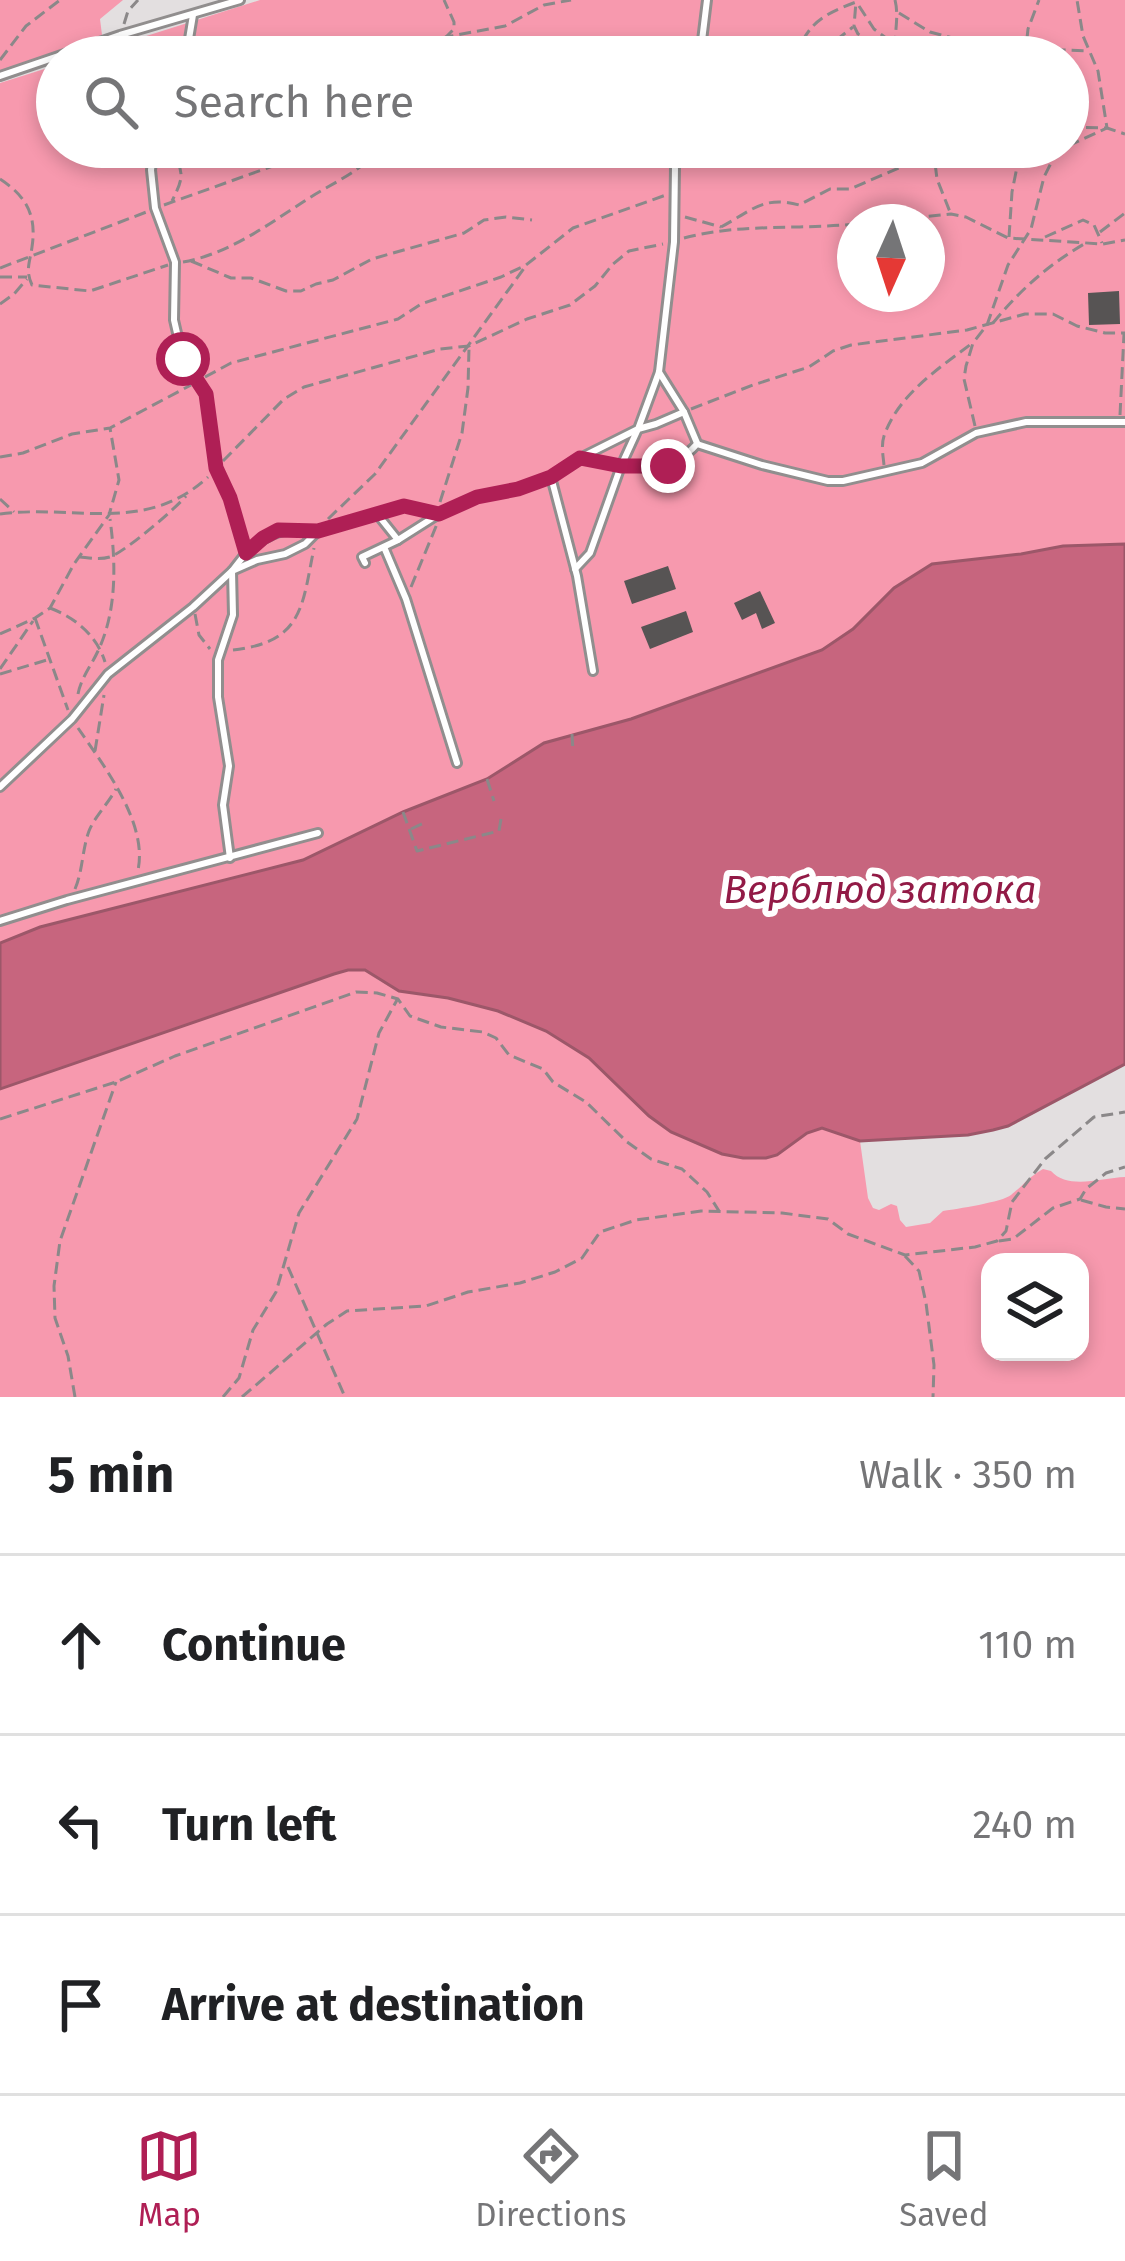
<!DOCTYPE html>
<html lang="en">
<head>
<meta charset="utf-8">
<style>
  :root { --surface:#fff; --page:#f2f2f2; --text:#202124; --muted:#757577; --line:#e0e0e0; --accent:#af1f55 }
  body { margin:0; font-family:"Fira Sans",sans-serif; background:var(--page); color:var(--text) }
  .controls { position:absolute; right:36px; bottom:36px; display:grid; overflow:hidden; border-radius:24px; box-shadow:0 6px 18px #0003 }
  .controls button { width:108px; height:108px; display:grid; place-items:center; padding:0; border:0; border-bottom:3px solid var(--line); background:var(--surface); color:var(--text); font:60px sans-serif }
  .compass { position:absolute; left:837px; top:204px; width:108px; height:108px; border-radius:50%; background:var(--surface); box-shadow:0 6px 18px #0003; rotate:183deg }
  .stop { position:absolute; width:36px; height:36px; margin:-27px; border:9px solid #af1f55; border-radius:50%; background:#fff }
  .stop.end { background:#af1f55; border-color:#fff; box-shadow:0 3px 12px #0008 }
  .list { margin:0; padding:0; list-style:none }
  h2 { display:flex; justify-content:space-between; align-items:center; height:156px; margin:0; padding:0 48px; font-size:51px }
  h2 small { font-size:39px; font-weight:400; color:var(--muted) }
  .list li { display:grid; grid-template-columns:78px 1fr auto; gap:36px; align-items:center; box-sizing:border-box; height:180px; padding:0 48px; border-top:3px solid var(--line) }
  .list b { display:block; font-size:45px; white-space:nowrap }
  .list em { font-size:39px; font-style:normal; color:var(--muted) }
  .icon { flex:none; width:66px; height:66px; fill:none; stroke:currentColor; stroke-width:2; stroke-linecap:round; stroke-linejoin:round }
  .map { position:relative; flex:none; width:1125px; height:1397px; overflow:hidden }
  .search { position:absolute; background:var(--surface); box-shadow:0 6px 18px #0003; left:36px; right:36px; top:36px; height:132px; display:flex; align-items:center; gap:30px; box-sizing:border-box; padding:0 42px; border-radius:66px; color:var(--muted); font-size:45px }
  .sheet { height:696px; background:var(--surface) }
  nav { display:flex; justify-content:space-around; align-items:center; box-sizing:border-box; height:168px; border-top:3px solid var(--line); background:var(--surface); font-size:33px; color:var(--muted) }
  nav a { display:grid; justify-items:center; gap:6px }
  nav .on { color:var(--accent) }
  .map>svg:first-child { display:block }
  .green { fill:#f799ae; fill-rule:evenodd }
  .water { fill:#c7657e; stroke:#9c5769; stroke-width:3 }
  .building { fill:#575454 }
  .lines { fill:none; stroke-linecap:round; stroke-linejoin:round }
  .lane-casing { stroke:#918e8e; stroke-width:12 }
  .path { stroke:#8b8889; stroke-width:3; stroke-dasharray:12 6; stroke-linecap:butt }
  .lane { stroke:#fff; stroke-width:6 }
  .route { stroke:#af1f55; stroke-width:15 }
  .labels { text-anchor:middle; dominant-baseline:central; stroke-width:12; stroke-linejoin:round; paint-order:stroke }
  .water-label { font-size:39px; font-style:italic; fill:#921a46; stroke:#fff }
</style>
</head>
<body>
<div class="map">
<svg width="1125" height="1397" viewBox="0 0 1125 1397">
  <rect width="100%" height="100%" fill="#e3dfe0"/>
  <g class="green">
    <polygon points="0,0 123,0 100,19 102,35 0,75"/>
    <path d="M260,0H1125V544L1063,546L1021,554L931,564L894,588L853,629L823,650L631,719L544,743L487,779L403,812L303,860L40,927L0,943V83L57,65V147H1068V57H80ZM855,222H927V294H855Z"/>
    <path d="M348,970H365L380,981L419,995L448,998L498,1011L546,1031L589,1058L649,1116L722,1154L743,1158H766L777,1155L814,1129L822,1128L860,1141L868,1198L873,1208L879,1210L891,1204L897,1206L900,1220L906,1227L930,1223L943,1211C956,1209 1003,1202 1011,1195C1025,1184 1026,1179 1043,1169L1051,1171C1068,1190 1101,1178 1125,1177V1397H0V1089ZM990,1262H1080V1352H990Z"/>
  </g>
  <polygon class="water" points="1125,544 1125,1064 1008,1126 993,1130 968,1135 860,1141 822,1128 807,1133 777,1155 766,1158 743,1158 722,1154 671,1132 649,1116 589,1058 546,1031 498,1011 448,998 399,991 365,970 348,970 334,974 0,1089 0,943 40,927 303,860 403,812 487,779 544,743 631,719 822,650 853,629 894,588 932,564 1021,554 1063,546"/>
  <g class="building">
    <polygon points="1119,291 1120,324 1089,325 1088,293"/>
    <polygon points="668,566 676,589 632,604 624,581"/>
    <polygon points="760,591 775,623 762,629 756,613 742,620 734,603"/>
    <polygon points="686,611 693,632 650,649 641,627"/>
  </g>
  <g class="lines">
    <g class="lane-casing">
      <g id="lane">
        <polyline points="123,37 138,45 148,57"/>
        <polyline points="186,57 193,15"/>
        <polyline points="700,57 707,0"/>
        <polyline points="0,76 120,35 240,0"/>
        <polyline points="154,147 151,170 155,208 175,262 174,320 183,359 206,394 216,468 230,498 246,553 232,571 233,615 218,660 218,697 229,766 223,805 230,858"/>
        <polyline points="659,372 684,412 697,443"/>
        <path d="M584,459C624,467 667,478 697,444L762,465L828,481H843L922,463L976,433L1026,422H1125"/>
        <polyline points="551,477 577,576 593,671"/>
        <polyline points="378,515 398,540"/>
        <polyline points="384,547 406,599 457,763"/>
        <path d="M246,553C272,530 284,528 318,531"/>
        <polyline points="365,563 362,557 398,540 439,514 477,497 518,489 551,477 580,458 638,429 659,372 674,242 675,166 681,147"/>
        <polyline points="575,569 590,553 621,466 638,429 656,424 684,412"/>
        <polyline points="0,787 72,719 108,674 193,607 232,571 257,560 285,554 305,544 318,531 404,506 439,514"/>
        <polyline points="0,921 67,900 318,833"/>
      </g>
    </g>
    <g class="path">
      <path d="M895,0C900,20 892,38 897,57"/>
      <polyline points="859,6 874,29 894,44"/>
      <polyline points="899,13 930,32 986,47 1089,51"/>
      <polyline points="124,24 128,11 138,0"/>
      <polyline points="391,57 446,37 505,26 544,5 571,0"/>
      <polyline points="440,57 446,37 454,29 454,22 444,0"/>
      <polyline points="670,57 694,53"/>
      <path d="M796,57C807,23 824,14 856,2L854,26L858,34L866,38H886"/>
      <polyline points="804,57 835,41 853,27"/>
      <polyline points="1025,57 1028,29 1039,0"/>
      <polyline points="0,60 26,26 60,0"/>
      <polyline points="1068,127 1107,128 1125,134"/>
      <polyline points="1068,146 1107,128 1098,71 1083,36 1077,0"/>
      <path d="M169,147C184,172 185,175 172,201"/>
      <polyline points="933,147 937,179 950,212"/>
      <path d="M0,179C26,196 37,215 32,247C30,262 25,270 32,285L90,291L168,265"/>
      <polyline points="164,205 326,147"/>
      <polyline points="685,217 721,227"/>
      <polyline points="875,222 951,214 966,217 1008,238 1103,244 1125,240"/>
      <path d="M721,227C751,211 764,195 799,205L830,189H850L922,158L961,147"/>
      <polyline points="1100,232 1125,213"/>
      <polyline points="1009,237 1012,192 1021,147"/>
      <polyline points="1045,237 1083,220 1094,225 1102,243"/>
      <path d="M684,238C740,223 798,230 855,224"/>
      <polyline points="191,261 231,278 251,278 286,291 301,291 316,284 333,280 372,259 464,233 484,220 506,217 532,220"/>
      <path d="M183,262C228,254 266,226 303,202C330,184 361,172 382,147"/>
      <polyline points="0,268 149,211"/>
      <polyline points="0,277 27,277"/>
      <polyline points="0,304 14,294 27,279"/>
      <path d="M993,323C1019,291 1048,265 1084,244"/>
      <polyline points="205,377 231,363 398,319 421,304 501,277 526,265 573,228 666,195"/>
      <polyline points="691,409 753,385 809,367 833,351 851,345 967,330 1025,314 1053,314 1077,326 1105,333 1125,333"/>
      <polyline points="1120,415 1124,334"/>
      <polyline points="975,426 964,379 966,366 973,343 987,325 1008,265 1031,229 1044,177 1059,147"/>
      <polyline points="0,457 23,453 72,434 110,428 191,385"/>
      <polyline points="223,461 284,399 304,387 440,349 469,346 527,319 570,305 595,286 613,264 629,251 663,244"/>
      <path d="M884,465C883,455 881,445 884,436C898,395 938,369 971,344"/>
      <polyline points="0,499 14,512"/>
      <polyline points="440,502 462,433 468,388 469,348"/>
      <path d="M0,514C75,504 145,535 208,477"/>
      <polyline points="328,519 375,474 525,267"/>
      <path d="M80,557C90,558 100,560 110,557C126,551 174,510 186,496"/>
      <polyline points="411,587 437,524"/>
      <path d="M50,608C76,618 97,636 105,662"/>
      <polyline points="195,614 199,635 210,649"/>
      <polyline points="35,618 68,710"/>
      <polyline points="0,634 35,618 50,608 74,564 109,515 119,480 110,428"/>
      <path d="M233,650C303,642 302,607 314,548"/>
      <polyline points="0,669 33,621"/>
      <polyline points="0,674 47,660"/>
      <path d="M78,694C81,678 91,666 98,651C117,611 116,563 110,519"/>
      <path d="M78,728C104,766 148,823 138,870"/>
      <polyline points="572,734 573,752"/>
      <polyline points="95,751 104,695"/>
      <polyline points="487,779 494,801"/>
      <polyline points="403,812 417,851 499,831 501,819"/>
      <polyline points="411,829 424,823"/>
      <path d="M75,889C83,870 82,850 89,831C95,816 108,804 116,789"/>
      <polyline points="0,1119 116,1082 175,1056 356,992 377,993 398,999 410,1016 441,1027 483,1032 496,1038 509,1055 543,1069 553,1082 586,1102 627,1142 651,1159 682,1169 707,1192 719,1211"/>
      <polyline points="1081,1200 1106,1207 1125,1209"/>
      <polyline points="999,1241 1013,1239 1053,1208 1080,1199 1086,1189 1106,1173 1125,1167"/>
      <polyline points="905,1256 919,1271 926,1303 934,1365 933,1397"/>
      <polyline points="288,1267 345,1397"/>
      <polyline points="75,1397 68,1356 55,1318 54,1286 60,1241 116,1082"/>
      <polyline points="223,1397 239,1378 253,1330 276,1292 299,1213 357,1119 379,1033 397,1000"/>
      <polyline points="242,1397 327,1324 347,1311 426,1306 468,1292 520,1283 555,1272 582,1258 600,1232 636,1220 701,1211 782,1213 828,1219 848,1234 905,1255 975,1247 997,1241 1006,1231 1012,1202 1045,1159 1094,1117 1125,1112"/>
    </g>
    <use href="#lane" class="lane"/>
  </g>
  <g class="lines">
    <polyline class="route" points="183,359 206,394 216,468 230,498 246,553 263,538 278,530 318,531 404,506 439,514 477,497 518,489 551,477 580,458 621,466 668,466"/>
  </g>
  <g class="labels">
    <g class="water-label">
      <text x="880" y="890">Верблюд затока</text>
    </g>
  </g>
</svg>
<div class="controls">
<button><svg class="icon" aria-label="layers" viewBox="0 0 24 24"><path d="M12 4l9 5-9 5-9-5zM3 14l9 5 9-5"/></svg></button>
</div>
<svg class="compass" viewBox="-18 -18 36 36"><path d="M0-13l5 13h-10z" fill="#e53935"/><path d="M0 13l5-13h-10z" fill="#757577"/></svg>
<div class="stop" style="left:183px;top:359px"></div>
<div class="stop end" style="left:668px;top:466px"></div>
<div class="search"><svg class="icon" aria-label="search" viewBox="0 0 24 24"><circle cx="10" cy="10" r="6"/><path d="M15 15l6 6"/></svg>Search here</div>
</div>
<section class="sheet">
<h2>5 min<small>Walk · 350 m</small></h2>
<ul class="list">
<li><svg class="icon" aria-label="ahead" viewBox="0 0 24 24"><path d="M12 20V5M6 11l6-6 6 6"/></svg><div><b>Continue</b></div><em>110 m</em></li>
<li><svg class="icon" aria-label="left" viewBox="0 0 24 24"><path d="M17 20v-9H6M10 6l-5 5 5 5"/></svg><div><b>Turn left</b></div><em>240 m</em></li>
<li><svg class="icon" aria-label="arrive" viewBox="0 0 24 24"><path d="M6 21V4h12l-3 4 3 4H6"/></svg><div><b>Arrive at destination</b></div></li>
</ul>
</section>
<nav>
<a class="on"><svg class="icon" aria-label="map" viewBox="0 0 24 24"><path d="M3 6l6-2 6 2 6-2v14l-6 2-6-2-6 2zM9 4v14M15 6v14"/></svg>Map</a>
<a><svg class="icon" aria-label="directions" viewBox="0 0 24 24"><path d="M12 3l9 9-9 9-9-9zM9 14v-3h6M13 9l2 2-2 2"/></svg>Directions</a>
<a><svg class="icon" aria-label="saved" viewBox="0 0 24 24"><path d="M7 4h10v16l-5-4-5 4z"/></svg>Saved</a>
</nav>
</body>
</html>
